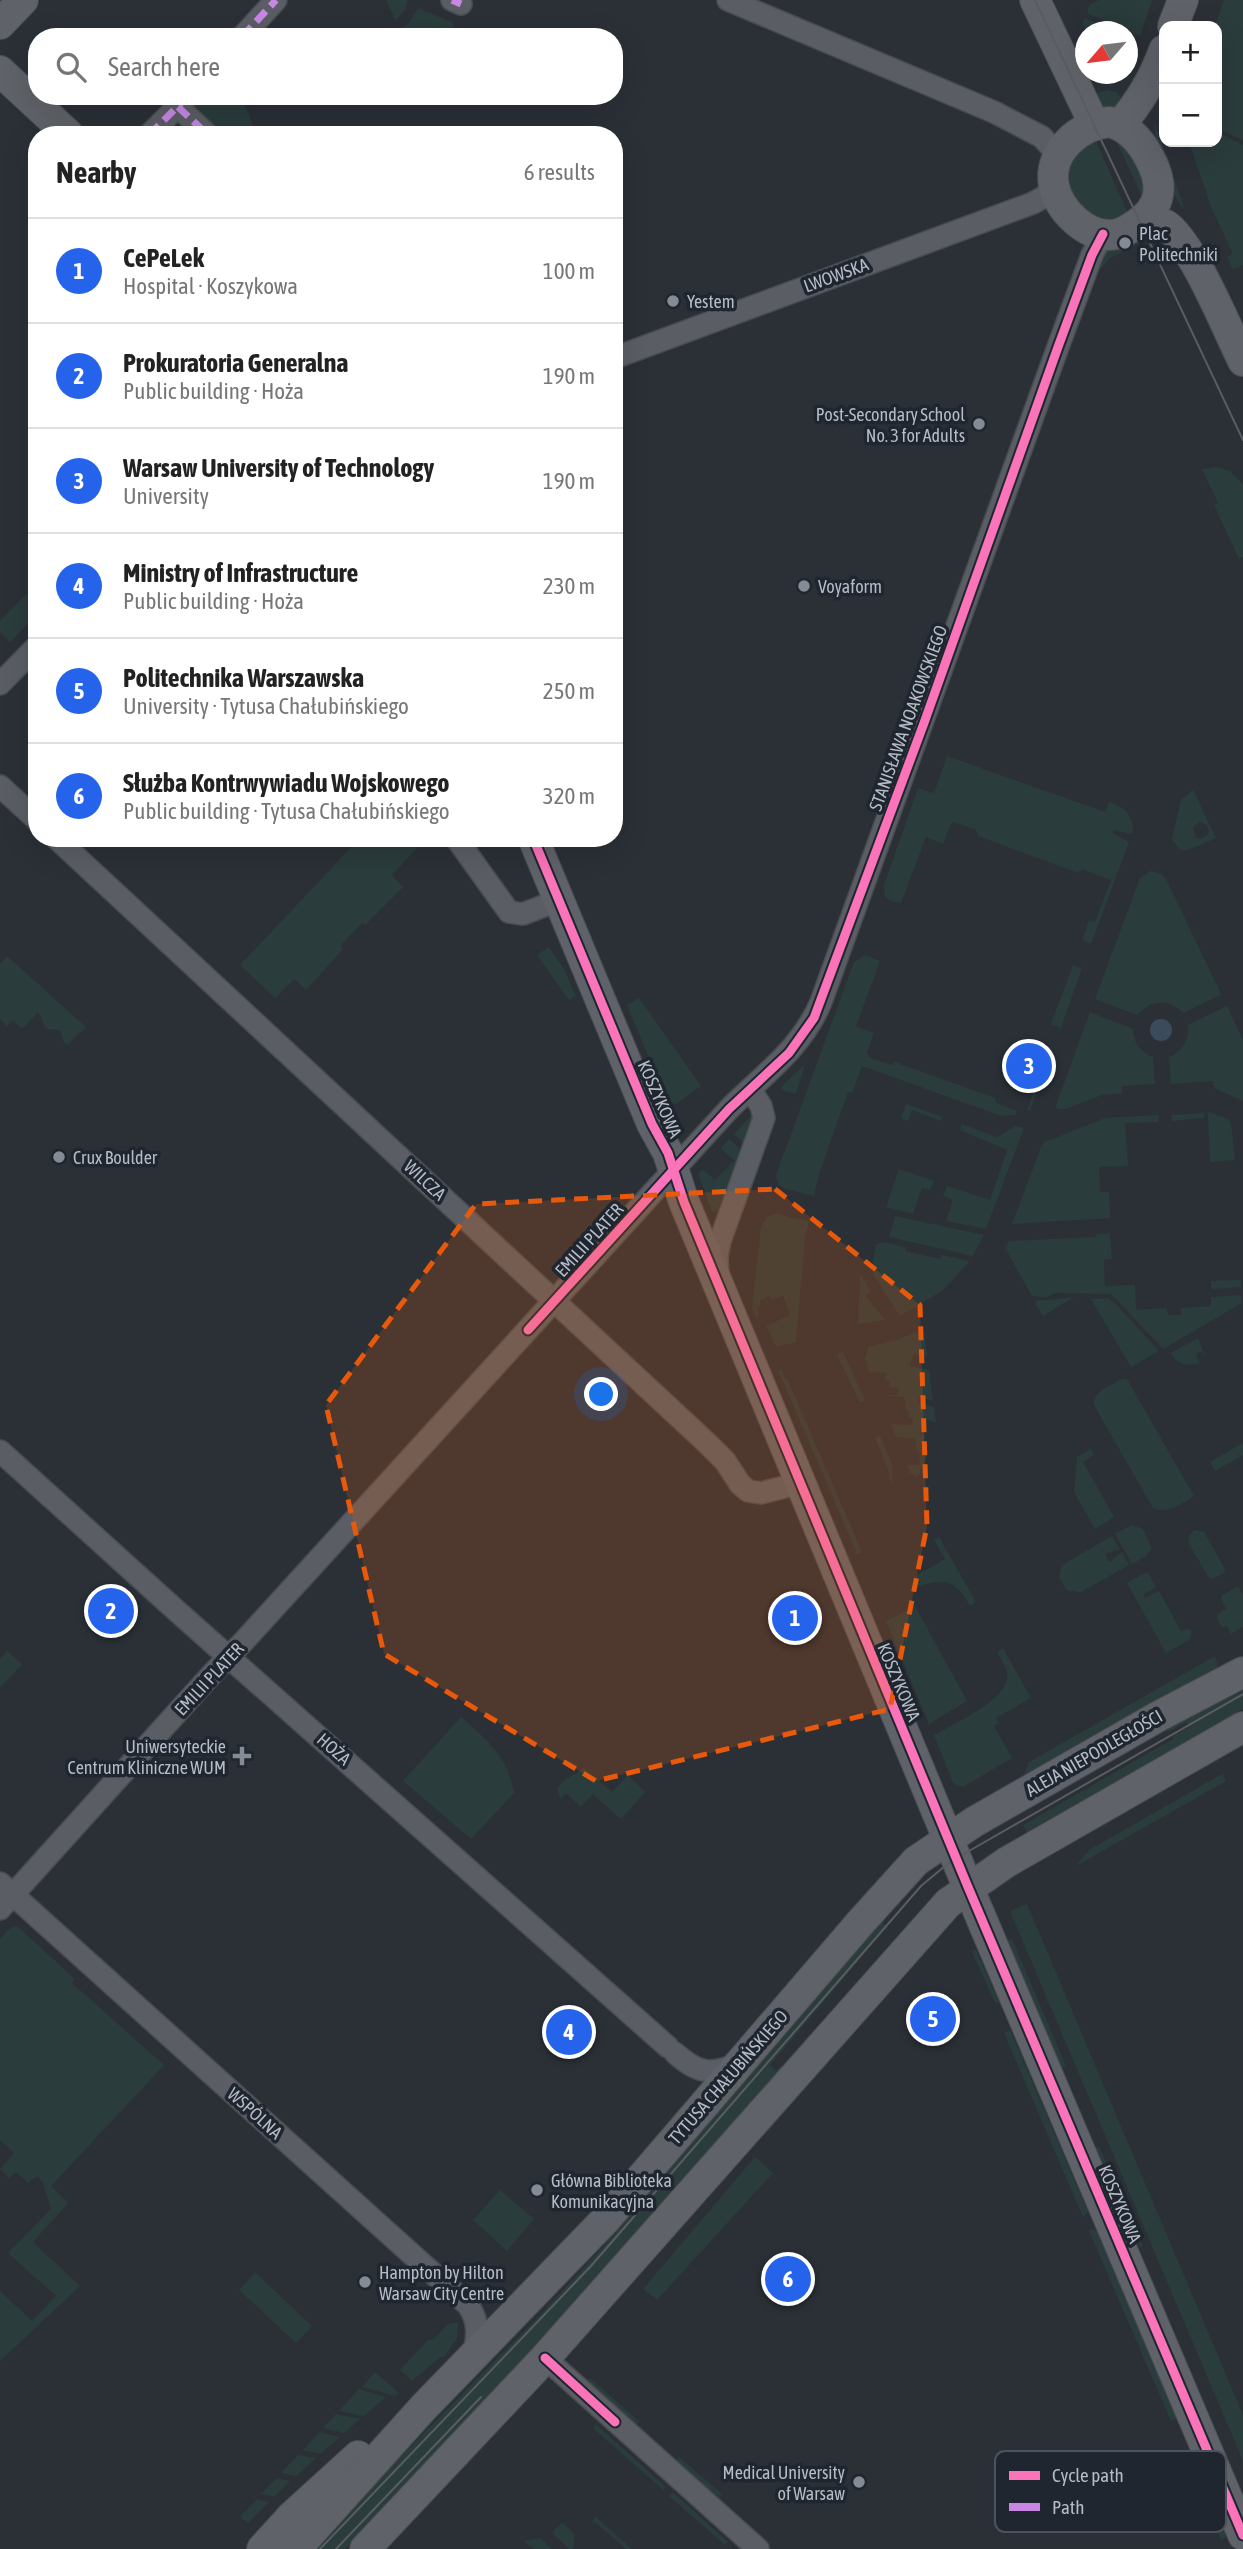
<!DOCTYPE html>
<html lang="en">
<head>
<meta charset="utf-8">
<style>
  :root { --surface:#fff; --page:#f6f6f6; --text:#222; --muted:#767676; --line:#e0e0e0; --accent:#2563eb }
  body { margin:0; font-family:"Asap Condensed",sans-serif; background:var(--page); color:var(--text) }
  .controls { position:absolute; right:21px; top:21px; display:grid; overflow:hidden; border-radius:14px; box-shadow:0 7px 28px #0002 }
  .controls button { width:63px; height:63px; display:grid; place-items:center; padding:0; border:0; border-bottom:2px solid var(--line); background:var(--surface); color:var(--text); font:35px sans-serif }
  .compass { position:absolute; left:1075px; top:21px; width:63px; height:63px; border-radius:50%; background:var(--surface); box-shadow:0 7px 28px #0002; rotate:242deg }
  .you { position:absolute; left:602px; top:1395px; width:24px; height:24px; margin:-18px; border:5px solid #fff; border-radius:50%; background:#1a73e8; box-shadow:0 0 0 10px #1a73e833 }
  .badge { display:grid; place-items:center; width:46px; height:46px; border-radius:50%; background:var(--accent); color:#fff; font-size:23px; font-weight:700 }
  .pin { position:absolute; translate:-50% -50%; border:4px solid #fff; box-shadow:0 2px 7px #0006 }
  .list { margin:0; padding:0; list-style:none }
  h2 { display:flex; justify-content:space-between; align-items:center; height:91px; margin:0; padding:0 28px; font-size:30px }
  h2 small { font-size:23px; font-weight:400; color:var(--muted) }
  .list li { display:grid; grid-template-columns:46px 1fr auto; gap:21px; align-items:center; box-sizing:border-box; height:105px; padding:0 28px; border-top:2px solid var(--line) }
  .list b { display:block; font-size:26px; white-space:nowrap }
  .list p { margin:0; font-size:23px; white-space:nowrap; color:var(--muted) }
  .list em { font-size:23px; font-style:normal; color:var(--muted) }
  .icon { flex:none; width:38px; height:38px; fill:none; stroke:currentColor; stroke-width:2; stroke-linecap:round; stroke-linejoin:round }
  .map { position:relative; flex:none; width:1243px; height:2549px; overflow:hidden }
  .search { position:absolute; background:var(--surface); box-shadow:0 7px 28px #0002; left:28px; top:28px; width:595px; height:77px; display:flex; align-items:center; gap:18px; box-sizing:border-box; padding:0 24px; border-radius:28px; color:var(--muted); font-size:26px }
  .panel { position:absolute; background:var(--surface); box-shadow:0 7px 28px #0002; left:28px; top:126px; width:595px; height:721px; border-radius:28px }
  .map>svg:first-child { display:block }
  .green { fill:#2b3c3c; fill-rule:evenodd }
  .water { fill:#3c4b5c }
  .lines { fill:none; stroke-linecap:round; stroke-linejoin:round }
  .street-casing { stroke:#484c51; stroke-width:24 }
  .secondary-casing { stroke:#484c51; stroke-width:32 }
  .street { stroke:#5a5e64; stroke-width:21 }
  .secondary { stroke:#5f6268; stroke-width:30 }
  .tram { stroke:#595d62; stroke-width:2 }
  .quiet { stroke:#c787e3; stroke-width:7; stroke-dasharray:14 7; stroke-linecap:butt }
  .cycleway-casing { stroke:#1f262f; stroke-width:13 }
  .cycleway { stroke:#fb73b8; stroke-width:9 }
  .marked { fill:#e8590c; fill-opacity:0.2; stroke:#e8590c; stroke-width:5; stroke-dasharray:14 9; stroke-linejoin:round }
  .poi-dot { fill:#848b94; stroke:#1f262f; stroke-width:2.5 }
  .labels { text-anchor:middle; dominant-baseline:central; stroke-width:7; stroke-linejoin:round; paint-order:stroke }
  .poi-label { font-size:18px; fill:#b5bcc6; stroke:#1f262f; text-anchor:start }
  .street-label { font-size:18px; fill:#b5bcc6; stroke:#1f262f }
  .key { fill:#1f262f; stroke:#4c535c; stroke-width:2 }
  .key-label { font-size:19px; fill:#b5bcc6 }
</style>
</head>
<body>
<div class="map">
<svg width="1243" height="2549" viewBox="0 0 1243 2549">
  <rect width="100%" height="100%" fill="#2a3036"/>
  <g class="green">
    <path d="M386,0H407C408,8 402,16 395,20Z"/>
    <polygon points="1099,0 1152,0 1140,36 1087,13 1089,5"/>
    <polygon points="1224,0 1243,0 1243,140 1217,128 1217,26 1215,26"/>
    <polygon points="418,8 454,23 448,37 402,37 399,30 408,24"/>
    <polygon points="1085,18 1117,31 1086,31 1082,24"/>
    <polygon points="1108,90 1118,93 1124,104 1103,108 1097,93"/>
    <polygon points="241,96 253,126 234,135 218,135 194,110 193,106 197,102 223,103"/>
    <path d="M1155,124L1185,210C1168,191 1152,149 1155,124Z"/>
    <polygon points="1217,132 1243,145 1243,265 1233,270 1227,257 1233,254 1212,209 1189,142 1217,142"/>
    <polygon points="1115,138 1132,156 1145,182 1143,199"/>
    <path d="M1095,139L1128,214C1119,218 1112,222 1102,219C1083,215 1064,187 1070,168C1073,155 1085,147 1095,139Z"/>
    <polygon points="1139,234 1142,241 1109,259 1102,268 1097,266 1105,250"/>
    <polygon points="1216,467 1230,471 1243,485 1243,557 1239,559 1214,505 1218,503 1202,469"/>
    <polygon points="37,583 37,614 10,642 0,632 0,621"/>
    <path d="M947,756L1105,812L1109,802C1125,807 1135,816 1132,834L1113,830V833L1129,842L1091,944L1082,940L1089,920L1095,922L1111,880L1082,869L1078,873L978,836L976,830L954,822L951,823L943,844L926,837L901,903L891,901L885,897L884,885L918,788L934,793Z"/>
    <path d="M1193,790L1216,838L1188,850H1180L1172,839L1181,800ZM1200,822L1207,825L1209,831L1207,836L1200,839L1195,837L1193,827Z"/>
    <polygon points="360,838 411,838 418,847 392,875 403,887 365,925 362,923 340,946 343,949 306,990 294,979 275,998 240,965"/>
    <path d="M1150,871L1160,873L1165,877L1221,994L1183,1013C1170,998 1149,1000 1137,1015L1095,999L1140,878Z"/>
    <polygon points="549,947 564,969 576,996 569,1000 537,955"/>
    <polygon points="865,955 880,961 856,1026 874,1033 867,1053 869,1057 891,1065 895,1062 995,1098 996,1103 1017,1111 1015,1115 1001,1116 862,1066 852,1093 848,1092 818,1177 814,1196 785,1189 778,1184 776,1175 854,962"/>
    <path d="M7,956L86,1027L67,1045L64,1042L60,1030C39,1030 47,1025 38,1012L22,1029L13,1020L7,1026L0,1019V964Z"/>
    <polygon points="1073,965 1082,968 1061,1028 1051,1024"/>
    <polygon points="639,998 701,1086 676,1104 667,1101 627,1005"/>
    <path d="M1227,1006L1243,1040V1101L1214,1088L1213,1081L1171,1084L1169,1057C1184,1051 1189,1040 1188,1025Z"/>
    <path d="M1090,1012L1133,1029C1133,1042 1140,1052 1153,1057L1155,1084L1122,1086V1093L1102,1095L1065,1109H1057L1056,1105Z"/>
    <polygon points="1044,1045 1053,1048 1030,1111 1027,1110 1041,1072 1035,1069"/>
    <polygon points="805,1064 796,1094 782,1090 781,1087"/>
    <polygon points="906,1104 943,1117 941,1121 912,1110 908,1121 901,1119"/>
    <polygon points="755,1111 745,1144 734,1134"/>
    <polygon points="1208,1112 1228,1119 1231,1124 1235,1160 1210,1162"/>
    <polygon points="1204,1113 1204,1118 1172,1121 1171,1115"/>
    <polygon points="1158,1115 1158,1122 1125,1123 1128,1166 1099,1167 1100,1192 1109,1192 1110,1218 1012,1224 1041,1147 1045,1142 1105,1118"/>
    <polygon points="962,1124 997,1137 1016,1126 1024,1128 986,1229 946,1221 953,1200 943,1196 947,1186 990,1200 1007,1150 960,1130"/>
    <polygon points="729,1139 739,1148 739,1153 718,1210 712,1212 698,1174 702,1169 715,1180 734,1160 721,1148"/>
    <polygon points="899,1169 934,1181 930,1190 922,1188 913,1214 886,1207"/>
    <polygon points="777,1214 809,1221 805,1239 796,1342 776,1347 766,1326 790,1315 783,1296 772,1300 770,1296 760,1300 761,1304 757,1310 759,1316 756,1317 752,1308 761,1226 768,1216"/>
    <polygon points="895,1216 984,1235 973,1256 889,1237"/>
    <polygon points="1110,1233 1112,1259 1104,1260 1105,1286 1135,1285 1136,1310 1167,1308 1168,1315 1181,1315 1181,1308 1211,1306 1211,1297 1241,1295 1242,1303 1163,1349 1111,1294 1055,1293 1047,1297 1032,1296 1005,1248 1009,1241 1094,1237 1098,1234"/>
    <polygon points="882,1242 905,1247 905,1251 940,1259 942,1255 970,1261 942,1291 900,1316 874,1276 872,1265 876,1245"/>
    <polygon points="860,1274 871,1291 866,1296 885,1320 858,1324"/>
    <polygon points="1241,1280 1241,1287 1211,1289 1211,1281"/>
    <path d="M1074,1297L1043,1316L1035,1303L1038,1300C1050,1301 1061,1298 1074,1297Z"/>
    <polygon points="1108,1298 1116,1304 1159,1351 1131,1367 1091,1299"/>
    <polygon points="916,1332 925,1339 927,1357 913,1354 910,1366 929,1370 933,1401 920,1397 918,1402 934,1407 936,1423 926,1419 920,1432 926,1435 921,1446 925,1448 923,1454 927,1456 918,1477 910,1473 907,1465 919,1465 920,1453 917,1452 915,1439 896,1437 891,1424 912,1425 913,1418 909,1417 909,1411 906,1411 904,1397 879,1395 898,1395 898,1388 890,1387 890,1381 886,1380 886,1373 869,1372 865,1358 869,1346 897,1340"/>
    <path d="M1198,1338L1206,1359L1201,1351L1196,1354L1200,1363C1188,1367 1176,1364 1171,1353Z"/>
    <polygon points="843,1352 865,1400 860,1403 837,1354"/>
    <polygon points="781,1369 785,1378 787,1378 862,1552 857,1554 778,1370"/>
    <path d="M1122,1379H1127L1194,1496C1181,1504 1168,1515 1153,1508L1094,1405C1093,1390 1112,1385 1122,1379Z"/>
    <polygon points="880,1436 893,1466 892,1485 889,1478 890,1474 875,1438"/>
    <polygon points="1243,1443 1243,1455 1215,1471 1210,1462"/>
    <polygon points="1091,1449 1094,1455 1083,1462 1114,1517 1095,1529 1074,1492 1077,1457"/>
    <polygon points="1132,1525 1143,1529 1152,1548 1146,1556 1132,1564 1115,1534"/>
    <polygon points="1195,1530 1204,1532 1225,1569 1224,1573 1213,1579 1209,1578 1188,1542 1190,1534"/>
    <polygon points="1112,1536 1120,1549 1105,1554 1109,1562 1122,1552 1129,1565 1081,1592 1066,1590 1059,1577 1062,1565"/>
    <path d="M939,1537L976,1602L970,1606C956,1581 946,1578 919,1586L915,1576L945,1559L934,1540Z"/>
    <polygon points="1145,1573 1148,1573 1156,1587 1143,1595 1145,1598 1159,1591 1181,1631 1189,1628 1192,1632 1189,1640 1166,1653 1127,1583"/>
    <polygon points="1238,1586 1243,1595 1243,1627 1231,1634 1227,1626 1222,1628 1217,1618 1218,1614 1226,1609 1221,1599 1222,1595"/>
    <polygon points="915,1606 967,1701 929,1724 886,1621"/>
    <path d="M1003,1648L1031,1698L996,1718L999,1723L994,1726L1012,1758L963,1787L953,1783L934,1735C953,1724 1012,1699 1007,1672C1005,1665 1000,1658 997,1652Z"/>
    <polygon points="7,1651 22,1664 0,1688 0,1659"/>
    <polygon points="1215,1656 1219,1669 1027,1776 1025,1773 1029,1762"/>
    <polygon points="1243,1690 1243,1709 1027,1833 1023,1825 1173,1739 1172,1737 1189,1727 1186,1722 1169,1732 1167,1728"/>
    <path d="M461,1717C488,1741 507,1755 514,1793L471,1839L403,1781Z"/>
    <path d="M584,1768L612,1792L628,1775L645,1792L621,1819L593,1794L581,1807L566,1793L560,1799L557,1789C563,1779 574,1775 584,1768Z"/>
    <polygon points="1222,1774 1226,1781 1076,1866 1089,1850"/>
    <polygon points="1027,1904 1243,2415 1243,2461 1010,1911"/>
    <polygon points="881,1921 887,1927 770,2065 776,2071 781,2065 784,2068 750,2103 561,2320 345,2549 310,2549 540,2315 603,2247"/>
    <polygon points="17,1926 75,1979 72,1983 164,2065 51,2186 68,2203 33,2242 80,2286 0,2361 0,2291 32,2321 56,2296 8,2253 51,2209 43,2183 37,2176 28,2183 16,2172 9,2178 0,2169 14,2153 0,2140 0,1939 9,1929"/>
    <polygon points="1012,1939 1066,2066 1061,2068 1007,1940"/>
    <polygon points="976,1950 999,2002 995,2003 972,1952"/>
    <polygon points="1010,2030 1088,2212 1083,2217 1004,2033"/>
    <polygon points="1099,2146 1143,2246 1138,2247 1095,2148"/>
    <polygon points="755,2157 773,2173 657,2300 643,2289"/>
    <polygon points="500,2190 534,2219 507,2251 473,2220"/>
    <polygon points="1093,2229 1096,2230 1177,2418 1171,2421 1089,2231"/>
    <polygon points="255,2272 312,2326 296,2343 239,2290"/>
    <polygon points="458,2322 457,2338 444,2357 440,2357 412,2381 400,2370 428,2340 433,2340 448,2324"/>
    <polygon points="375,2372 399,2393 395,2396 362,2387"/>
    <polygon points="590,2378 640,2422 637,2425 587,2381"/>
    <polygon points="359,2389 386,2397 364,2416 339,2411"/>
    <polygon points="336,2414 360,2419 344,2433 323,2428"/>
    <polygon points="596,2424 666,2487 663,2490 593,2428"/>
    <polygon points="319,2432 340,2437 320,2454 303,2450"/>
    <polygon points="298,2455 316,2458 296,2476 281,2473"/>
    <polygon points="679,2457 722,2494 719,2498 677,2460"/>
    <polygon points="277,2478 290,2481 274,2497 261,2494"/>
    <polygon points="673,2492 728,2542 725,2545 669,2496"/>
    <polygon points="1210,2496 1226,2534 1225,2537 1221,2539 1203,2499"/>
    <polygon points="257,2499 269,2502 248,2523 240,2517"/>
    <polygon points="594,2517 596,2517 632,2549 626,2549 595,2522 592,2526"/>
    <polygon points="562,2522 575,2534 573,2549 569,2549 552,2533"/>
    <polygon points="540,2538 552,2549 534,2549 523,2541"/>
  </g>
  <circle class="water" cx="1161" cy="1030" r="11"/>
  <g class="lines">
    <g class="street-casing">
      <g id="street">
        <polyline points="452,0 461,4"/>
        <polyline points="728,0 994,112 1042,137 1058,155"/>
        <polyline points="242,37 276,0"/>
        <polyline points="178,107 208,135"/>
        <polyline points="149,135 188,96"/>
        <polyline points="614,358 1033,203 1044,197 1054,186"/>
        <polyline points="0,684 37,646"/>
        <polyline points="0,786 37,820"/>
        <polyline points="56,838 708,1444 725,1461 740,1484 748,1491 761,1493 800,1483"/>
        <polyline points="456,838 509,912 523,914 559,900"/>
        <polyline points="718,1275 717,1256 720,1241 764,1118 761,1106 750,1089"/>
        <polyline points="0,1451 179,1613 668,2047"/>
        <path d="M0,1883L468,2305C480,2322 478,2339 472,2359"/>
        <path d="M0,1909L211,1675L244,1641L729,1109C763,1075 802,1048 821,1002L1058,347L1092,255L1103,234"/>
        <path d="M675,2053C698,2074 711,2075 739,2064"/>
        <polyline points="545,2358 758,2549"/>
      </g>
    </g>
    <g class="secondary-casing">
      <g id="secondary">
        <polyline points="1035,0 1094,124"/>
        <polyline points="0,24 23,0"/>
        <polyline points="1173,26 1183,0"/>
        <polyline points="0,71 69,135"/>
        <path d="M1110,122C1128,127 1140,140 1149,157C1164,184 1163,207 1135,225C1128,230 1120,235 1111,235C1085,236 1059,210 1054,186C1047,152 1080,124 1110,122Z"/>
        <path d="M1120,125C1139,103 1154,78 1164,50"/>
        <path d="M1140,222L1166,225C1193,244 1227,329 1243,361"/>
        <polyline points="533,838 652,1124 668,1153 684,1202 968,1887 1243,2535"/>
        <polyline points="262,2549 292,2516 358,2456"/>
        <polyline points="296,2549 423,2408 606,2219 860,1923 916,1861 974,1822 1159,1716 1243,1672"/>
        <polyline points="365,2549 545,2358 948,1903 1007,1862 1243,1727"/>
      </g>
    </g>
    <use href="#street" class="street"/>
    <use href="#secondary" class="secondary"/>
    <g class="tram">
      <polyline points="1035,0 1243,440"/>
      <polyline points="320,2549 591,2266 921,1886 945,1866 969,1851 1243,1694"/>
      <polyline points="336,2549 481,2397"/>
    </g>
    <g class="quiet">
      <polyline points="452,0 461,4"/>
      <polyline points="242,37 276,0"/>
      <polyline points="178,107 208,135"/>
      <polyline points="149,135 188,96"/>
    </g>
    <g class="cycleway-casing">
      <g id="cycleway">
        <polyline points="533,838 652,1124 668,1153 684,1202 968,1887 1243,2535"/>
        <polyline points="528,1330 729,1109 789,1053 814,1018 924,723 1058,347 1092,255 1103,234"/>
        <polyline points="545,2358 615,2422"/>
      </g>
    </g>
    <use href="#cycleway" class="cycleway"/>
  </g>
  <path class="marked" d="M775,1189L920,1305L927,1526L890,1709L596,1781L384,1654L326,1405L476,1204Z"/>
  <g class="poi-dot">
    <circle cx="1125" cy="243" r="7"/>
    <circle cx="673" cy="301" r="7"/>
    <circle cx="979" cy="424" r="7"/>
    <circle cx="804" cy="586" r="7"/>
    <circle cx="59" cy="1157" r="7"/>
    <path d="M238.5 1745.5h7v7h7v7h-7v7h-7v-7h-7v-7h7z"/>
    <circle cx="537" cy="2190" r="7"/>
    <circle cx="365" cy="2282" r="7"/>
    <circle cx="859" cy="2482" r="7"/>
  </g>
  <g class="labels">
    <g class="poi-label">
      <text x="1139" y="233">Plac<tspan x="1139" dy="21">Politechniki</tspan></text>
      <text x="687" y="301">Yestem</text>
      <text x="965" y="414" text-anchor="end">Post-Secondary School<tspan x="965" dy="21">No. 3 for Adults</tspan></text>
      <text x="818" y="586">Voyaform</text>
      <text x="73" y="1157">Crux Boulder</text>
      <text x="226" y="1746" text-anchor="end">Uniwersyteckie<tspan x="226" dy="21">Centrum Kliniczne WUM</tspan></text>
      <text x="551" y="2180">Główna Biblioteka<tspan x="551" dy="21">Komunikacyjna</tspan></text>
      <text x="379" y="2272">Hampton by Hilton<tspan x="379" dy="21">Warsaw City Centre</tspan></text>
      <text x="845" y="2472" text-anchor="end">Medical University<tspan x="845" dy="21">of Warsaw</tspan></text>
    </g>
    <g class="street-label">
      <text transform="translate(836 275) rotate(-20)">LWOWSKA</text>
      <text transform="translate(908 718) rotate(-70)">STANISŁAWA NOAKOWSKIEGO</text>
      <text transform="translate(660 1099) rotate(66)">KOSZYKOWA</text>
      <text transform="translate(425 1180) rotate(43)">WILCZA</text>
      <text transform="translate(589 1240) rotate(-48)">EMILII PLATER</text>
      <text transform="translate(209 1679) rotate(-47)">EMILII PLATER</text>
      <text transform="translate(899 1682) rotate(67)">KOSZYKOWA</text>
      <text transform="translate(334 1749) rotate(41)">HOŻA</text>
      <text transform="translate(1094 1753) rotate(-30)">ALEJA NIEPODLEGŁOŚCI</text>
      <text transform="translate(728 2077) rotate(-49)">TYTUSA CHAŁUBIŃSKIEGO</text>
      <text transform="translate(255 2113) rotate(42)">WSPÓLNA</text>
      <text transform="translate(1120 2204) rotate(67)">KOSZYKOWA</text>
    </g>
  </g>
  <rect x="995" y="2451" width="231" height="81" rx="10" class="key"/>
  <rect x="1009" y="2471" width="31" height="9" fill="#fb73b8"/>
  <rect x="1009" y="2503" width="31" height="8" fill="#c787e3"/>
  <g class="key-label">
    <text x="1052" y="2482">Cycle path</text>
    <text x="1052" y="2514">Path</text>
  </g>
</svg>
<div class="controls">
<button>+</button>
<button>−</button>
</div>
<svg class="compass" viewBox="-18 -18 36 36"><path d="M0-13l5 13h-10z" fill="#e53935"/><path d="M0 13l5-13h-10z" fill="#767676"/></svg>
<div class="you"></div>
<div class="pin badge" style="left:795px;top:1618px">1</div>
<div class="pin badge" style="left:111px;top:1611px">2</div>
<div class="pin badge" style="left:1029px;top:1066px">3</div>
<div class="pin badge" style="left:569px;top:2032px">4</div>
<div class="pin badge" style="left:933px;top:2019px">5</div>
<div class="pin badge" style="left:788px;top:2279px">6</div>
<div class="search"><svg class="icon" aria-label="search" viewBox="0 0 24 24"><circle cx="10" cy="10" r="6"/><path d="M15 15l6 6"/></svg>Search here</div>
<section class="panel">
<h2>Nearby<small>6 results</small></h2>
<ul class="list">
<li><span class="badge">1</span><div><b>CePeLek</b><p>Hospital · Koszykowa</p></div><em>100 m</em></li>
<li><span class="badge">2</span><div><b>Prokuratoria Generalna</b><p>Public building · Hoża</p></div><em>190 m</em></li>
<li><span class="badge">3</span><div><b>Warsaw University of Technology</b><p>University</p></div><em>190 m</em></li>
<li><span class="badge">4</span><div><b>Ministry of Infrastructure</b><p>Public building · Hoża</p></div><em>230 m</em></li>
<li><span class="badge">5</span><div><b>Politechnika Warszawska</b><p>University · Tytusa Chałubińskiego</p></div><em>250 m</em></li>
<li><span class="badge">6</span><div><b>Służba Kontrwywiadu Wojskowego</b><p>Public building · Tytusa Chałubińskiego</p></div><em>320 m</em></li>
</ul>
</section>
</div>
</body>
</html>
